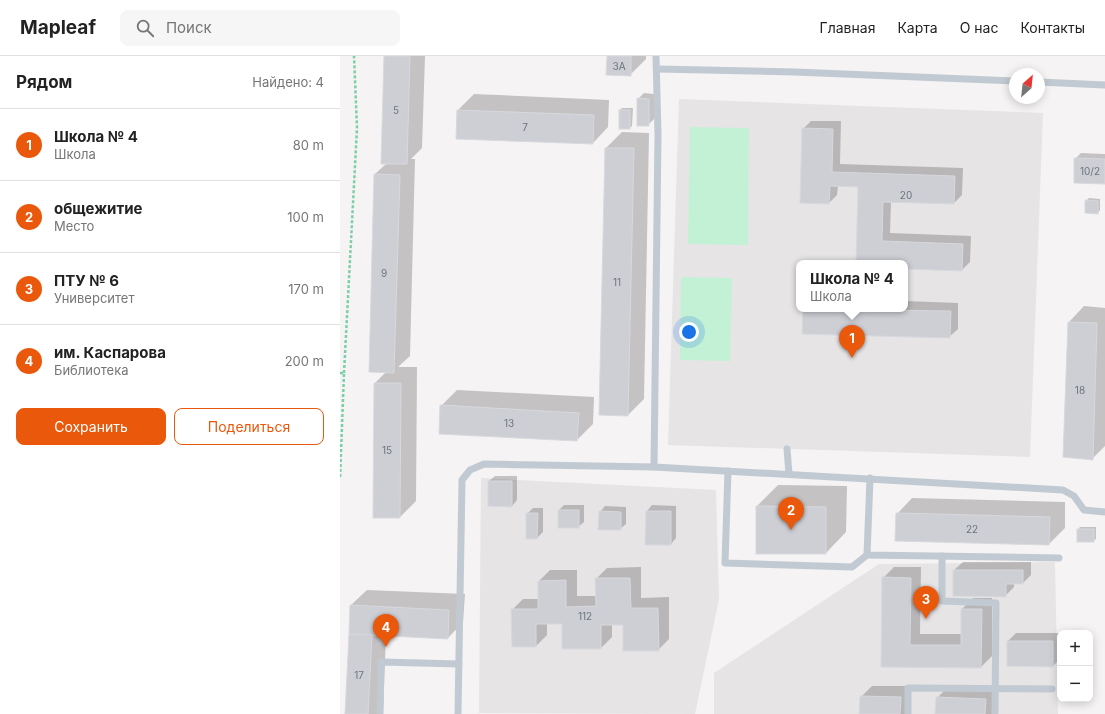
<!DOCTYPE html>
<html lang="ru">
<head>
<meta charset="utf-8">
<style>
  :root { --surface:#fff; --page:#f6f6f6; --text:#222; --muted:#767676; --line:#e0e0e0; --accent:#ea580c }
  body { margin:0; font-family:Inter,sans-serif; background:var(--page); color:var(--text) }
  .controls { position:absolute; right:12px; bottom:12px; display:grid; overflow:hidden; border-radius:8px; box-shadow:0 2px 10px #0003 }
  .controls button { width:36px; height:36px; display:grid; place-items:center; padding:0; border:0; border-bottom:1px solid var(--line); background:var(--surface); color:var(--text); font:20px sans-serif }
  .compass { position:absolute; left:669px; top:12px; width:36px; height:36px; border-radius:50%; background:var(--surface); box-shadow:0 2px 10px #0003; rotate:27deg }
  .you { position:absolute; left:349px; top:276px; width:14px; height:14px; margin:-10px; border:3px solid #fff; border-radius:50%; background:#1a73e8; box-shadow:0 0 0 6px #1a73e833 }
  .badge { display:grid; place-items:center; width:26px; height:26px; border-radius:50%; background:var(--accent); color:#fff; font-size:13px; font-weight:700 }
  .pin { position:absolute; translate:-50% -33px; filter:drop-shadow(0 1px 2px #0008) }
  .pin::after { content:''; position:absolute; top:21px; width:14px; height:12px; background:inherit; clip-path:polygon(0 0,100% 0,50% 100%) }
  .popup { position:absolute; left:456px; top:204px; width:112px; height:52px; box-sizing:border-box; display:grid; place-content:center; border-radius:8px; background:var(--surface); filter:drop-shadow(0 1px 3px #0005); font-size:13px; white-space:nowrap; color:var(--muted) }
  .popup b { font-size:15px; color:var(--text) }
  .popup::after { content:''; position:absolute; left:50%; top:100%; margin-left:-8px; border:8px solid transparent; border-top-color:var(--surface) }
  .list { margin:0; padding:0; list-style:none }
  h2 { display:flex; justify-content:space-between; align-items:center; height:52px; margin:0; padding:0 16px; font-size:17px }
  h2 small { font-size:13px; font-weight:400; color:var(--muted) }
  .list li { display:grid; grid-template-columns:26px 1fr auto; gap:12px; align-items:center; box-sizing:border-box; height:72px; padding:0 16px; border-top:1px solid var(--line) }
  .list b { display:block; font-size:15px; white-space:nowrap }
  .list p { margin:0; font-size:13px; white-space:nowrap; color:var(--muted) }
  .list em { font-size:13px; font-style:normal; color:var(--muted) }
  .actions { display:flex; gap:8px; padding:12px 16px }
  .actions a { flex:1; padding:9px 0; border:1px solid var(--accent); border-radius:8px; text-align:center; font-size:14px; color:var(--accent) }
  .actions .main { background:var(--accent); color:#fff }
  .icon { flex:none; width:22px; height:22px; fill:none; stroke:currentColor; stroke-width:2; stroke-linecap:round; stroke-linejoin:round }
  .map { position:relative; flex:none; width:765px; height:658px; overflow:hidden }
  header { display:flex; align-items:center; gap:24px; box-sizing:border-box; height:56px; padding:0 20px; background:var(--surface); border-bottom:1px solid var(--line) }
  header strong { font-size:19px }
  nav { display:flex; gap:22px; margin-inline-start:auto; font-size:14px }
  .search { width:280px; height:36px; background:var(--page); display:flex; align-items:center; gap:10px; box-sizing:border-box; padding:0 14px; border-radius:8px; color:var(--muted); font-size:15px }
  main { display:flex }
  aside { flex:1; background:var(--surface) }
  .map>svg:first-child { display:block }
  .education { fill:#e6e4e5; fill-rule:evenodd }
  .green { fill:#c3f1d5 }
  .shadow { fill:#0003 }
  .building { fill:#cdcfd5; stroke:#d7d9de }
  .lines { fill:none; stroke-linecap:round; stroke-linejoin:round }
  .path { stroke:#7ad0a6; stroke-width:2.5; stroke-dasharray:3 2; stroke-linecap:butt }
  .service { stroke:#c1cad2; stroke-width:7 }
  .labels { text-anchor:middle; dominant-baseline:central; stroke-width:4; stroke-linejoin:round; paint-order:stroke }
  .number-label { font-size:10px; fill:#6b747e }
</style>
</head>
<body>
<header>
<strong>Mapleaf</strong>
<div class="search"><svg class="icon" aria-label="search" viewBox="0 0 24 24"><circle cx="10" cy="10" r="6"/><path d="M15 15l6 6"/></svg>Поиск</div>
<nav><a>Главная</a><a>Карта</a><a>О нас</a><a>Контакты</a></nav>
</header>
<main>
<aside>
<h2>Рядом<small>Найдено: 4</small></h2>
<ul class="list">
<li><span class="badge">1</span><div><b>Школа № 4</b><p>Школа</p></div><em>80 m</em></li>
<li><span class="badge">2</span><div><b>общежитие</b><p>Место</p></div><em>100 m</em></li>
<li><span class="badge">3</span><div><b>ПТУ № 6</b><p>Университет</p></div><em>170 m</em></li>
<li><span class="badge">4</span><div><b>им. Каспарова</b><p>Библиотека</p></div><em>200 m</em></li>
</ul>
<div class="actions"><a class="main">Сохранить</a><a>Поделиться</a></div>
</aside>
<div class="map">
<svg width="765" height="658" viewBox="0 0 765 658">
  <rect width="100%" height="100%" fill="#f5f3f3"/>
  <g class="education">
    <path d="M339,43L703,57L690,401L328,389ZM459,207H565V253H459Z"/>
    <polygon points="141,422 376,434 379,543 355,658 139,657"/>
    <polygon points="715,506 718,658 374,658 374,617 539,508"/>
  </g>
  <g class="green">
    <polygon points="350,71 409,72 408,189 348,188"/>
    <polygon points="341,221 392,222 390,305 340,304"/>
  </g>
  <g class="shadow">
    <polygon points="45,0 85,0 82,92 71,103 75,103 70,300 58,311 77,311 76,445 60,461 34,461 35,327 47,315 35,118 47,107"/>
    <polygon points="268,0 306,0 306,3 290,19"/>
    <polygon points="304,37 314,38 314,63 308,69 298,43"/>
    <polygon points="134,38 269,44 268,71 253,87 118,54"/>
    <polygon points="282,52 293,52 292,70 290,72 280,54"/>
    <polygon points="471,65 501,65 500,108 623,112 622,139 614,147 551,146 550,177 631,180 630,206 622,214 565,212 565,207 517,207 519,130 498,130 497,139 489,147 463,73"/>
    <polygon points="282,76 309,77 304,343 288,359 266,92"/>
    <polygon points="741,97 765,98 765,127 735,103"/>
    <polygon points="749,142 760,143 760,154 758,157 746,145"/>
    <polygon points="565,245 618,247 618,273 609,281 463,277 464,253 565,253"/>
    <polygon points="744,250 765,252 765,390 752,403 729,266"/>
    <polygon points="117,334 254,341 253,368 237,384 101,350"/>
    <polygon points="155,420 177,420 177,444 172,450 149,425"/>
    <polygon points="438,429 507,430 506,476 486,497 417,450"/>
    <polygon points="572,442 725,446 725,472 709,488 557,458"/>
    <polygon points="224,449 244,449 244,466 238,471 219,454"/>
    <polygon points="312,449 336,450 336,482 331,488 306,488 307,455"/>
    <polygon points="265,450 286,451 286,468 280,473 260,456"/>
    <polygon points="193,452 203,452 203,476 197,482 187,482 187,458"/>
    <polygon points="740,471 756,471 756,483 753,485 738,474"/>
    <polygon points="623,506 691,506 691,519 683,527 674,527 674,531 665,540 614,514"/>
    <polygon points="301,511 301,542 329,541 329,583 318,594 284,568 272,568 272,581 261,592 223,567 207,567 207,579 196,590 173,590 172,554 183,543 199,543 199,525 210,514 237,514 237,540 256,540 256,523 267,512"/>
    <polygon points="554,511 581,511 580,578 622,578 622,553 633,542 652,542 652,600 641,611 542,610 543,522"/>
    <polygon points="27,534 125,538 123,566 108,582 46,579 43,658 6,658 11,549"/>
    <polygon points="676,577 720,577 720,603 713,610 668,585"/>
    <polygon points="532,630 571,630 571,658 520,658 521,641"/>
    <polygon points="608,631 656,633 655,658 596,658 597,642"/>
  </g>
  <g class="building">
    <polygon points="44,0 70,0 67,108 41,108"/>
    <polygon points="267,0 291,0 291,20 266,19"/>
    <polygon points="297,42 309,43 309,70 297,70"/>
    <polygon points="117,54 254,59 253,88 116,83"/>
    <rect x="279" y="54" width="11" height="19"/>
    <polygon points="462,72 493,73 492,116 615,120 614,148 543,146 542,185 623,188 622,215 565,213 565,207 516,207 518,131 490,130 489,148 460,147"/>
    <polygon points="265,92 294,92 288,360 259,359"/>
    <polygon points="734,102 765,103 765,128 734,127"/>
    <polygon points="34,118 60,119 54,317 29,316"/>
    <polygon points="745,144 758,145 758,158 745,157"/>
    <polygon points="463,253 611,255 610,282 462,278"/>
    <polygon points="728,266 757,267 753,404 723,401"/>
    <polygon points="34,327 61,327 60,462 33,462"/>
    <polygon points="100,349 239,357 237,385 99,378"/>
    <polygon points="148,425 172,425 172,451 148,450"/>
    <polygon points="416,450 486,451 486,498 416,498"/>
    <rect x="218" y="454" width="21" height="18"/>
    <polygon points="259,455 281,456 281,474 258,474"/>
    <polygon points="306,455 331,455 331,489 305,489"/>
    <polygon points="186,457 198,457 197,483 186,483"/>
    <polygon points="556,457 710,461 709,489 555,485"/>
    <rect x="737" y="473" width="17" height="13"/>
    <polygon points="613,514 683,514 683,528 666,528 666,541 613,540"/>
    <polygon points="542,521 571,522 570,589 621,589 621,553 642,553 641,612 541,611"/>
    <polygon points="255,522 290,522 291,552 318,552 319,595 283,595 283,569 261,569 261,593 222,593 222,568 196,568 196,591 172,591 171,553 198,553 198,525 226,524 226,551 256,550"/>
    <polygon points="10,549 109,554 108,583 9,578"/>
    <polygon points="9,578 32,579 28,658 5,658"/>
    <polygon points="667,585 713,585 713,611 667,610"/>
    <polygon points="520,640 561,641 560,658 519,658"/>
    <polygon points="596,641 646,643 645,658 595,658"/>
  </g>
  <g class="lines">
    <g class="path">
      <polyline points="0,317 4,317 0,423"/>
      <polyline points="4,317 17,72 14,0"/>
    </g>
    <g class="service">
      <polyline points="317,13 455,16 675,25"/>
      <polyline points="699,26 765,29"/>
      <polyline points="447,393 449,418"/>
      <polyline points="314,411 318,78 316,0"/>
      <polyline points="388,415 385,507 512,511 527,499"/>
      <polyline points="530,422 527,499 719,502"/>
      <polyline points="602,500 602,545 656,547 655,658"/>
      <polyline points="40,658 41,606 119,608"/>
      <polyline points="118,658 122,424 130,414 144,408 314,411 723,434 734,440 744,454 765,456"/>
      <polyline points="568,658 568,632 712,633"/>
    </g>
  </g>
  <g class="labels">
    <g class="number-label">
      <text x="279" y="10">3А</text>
      <text x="56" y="54">5</text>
      <text x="185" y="71">7</text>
      <text x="750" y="115">10/2</text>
      <text x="566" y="139">20</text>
      <text x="44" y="217">9</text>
      <text x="277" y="226">11</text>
      <text x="740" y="334">18</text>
      <text x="169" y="367">13</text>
      <text x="47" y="394">15</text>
      <text x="632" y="473">22</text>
      <text x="245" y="560">112</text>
      <text x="19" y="619">17</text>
    </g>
  </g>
</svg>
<div class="controls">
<button>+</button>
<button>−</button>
</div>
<svg class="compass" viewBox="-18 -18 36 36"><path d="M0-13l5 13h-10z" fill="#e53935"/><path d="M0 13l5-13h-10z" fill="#767676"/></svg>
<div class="you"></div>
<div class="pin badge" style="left:512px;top:302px">1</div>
<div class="popup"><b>Школа № 4</b>Школа</div>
<div class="pin badge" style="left:451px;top:474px">2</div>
<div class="pin badge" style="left:586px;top:563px">3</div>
<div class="pin badge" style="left:46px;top:591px">4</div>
</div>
</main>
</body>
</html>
